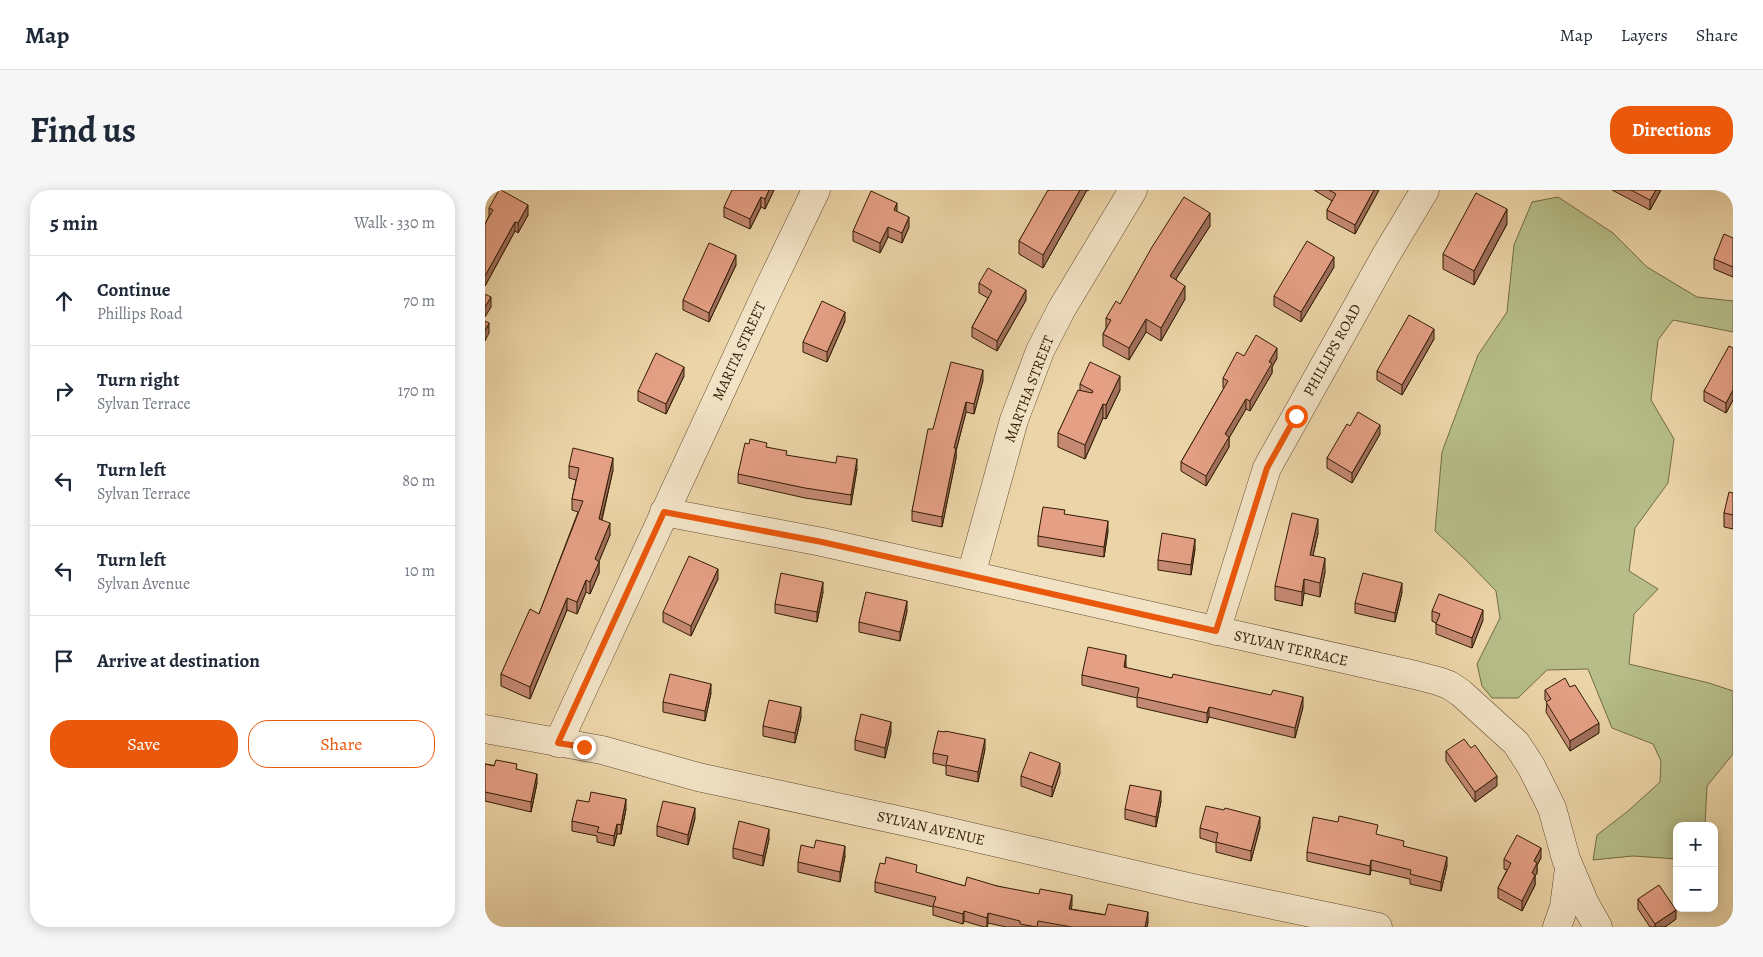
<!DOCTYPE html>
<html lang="en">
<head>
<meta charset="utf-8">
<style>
  :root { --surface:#fff; --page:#f6f6f7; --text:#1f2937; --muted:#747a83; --line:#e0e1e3; --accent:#ea580c }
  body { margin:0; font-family:Alegreya,serif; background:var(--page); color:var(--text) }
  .controls { position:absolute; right:15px; bottom:15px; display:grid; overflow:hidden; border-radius:10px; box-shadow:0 2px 12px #0003 }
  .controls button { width:45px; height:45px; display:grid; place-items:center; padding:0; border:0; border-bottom:1px solid var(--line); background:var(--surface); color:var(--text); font:25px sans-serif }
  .stop { position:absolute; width:15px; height:15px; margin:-11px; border:4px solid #ea580c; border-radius:50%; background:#fff }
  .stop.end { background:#ea580c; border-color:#fff; box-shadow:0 1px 5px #0008 }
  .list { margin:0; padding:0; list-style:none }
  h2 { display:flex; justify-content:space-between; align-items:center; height:65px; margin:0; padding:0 20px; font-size:21px }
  h2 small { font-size:16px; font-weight:400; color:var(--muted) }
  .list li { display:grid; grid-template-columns:32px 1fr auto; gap:15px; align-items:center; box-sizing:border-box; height:90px; padding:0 20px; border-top:1px solid var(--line) }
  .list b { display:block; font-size:19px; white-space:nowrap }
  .list p { margin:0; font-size:16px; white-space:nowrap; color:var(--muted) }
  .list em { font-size:16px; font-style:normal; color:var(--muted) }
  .actions { display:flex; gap:10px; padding:15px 20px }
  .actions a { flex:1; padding:11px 0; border:1px solid var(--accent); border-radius:20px; text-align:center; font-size:18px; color:var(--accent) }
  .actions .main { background:var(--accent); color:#fff }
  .icon { flex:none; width:28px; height:28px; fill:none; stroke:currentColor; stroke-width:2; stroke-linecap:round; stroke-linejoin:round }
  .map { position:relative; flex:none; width:1248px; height:737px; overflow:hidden; border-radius:20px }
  header { display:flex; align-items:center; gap:30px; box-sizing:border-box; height:70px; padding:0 25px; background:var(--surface); border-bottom:1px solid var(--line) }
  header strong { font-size:24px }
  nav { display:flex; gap:28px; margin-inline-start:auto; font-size:18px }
  .intro { display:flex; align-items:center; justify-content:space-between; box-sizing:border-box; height:120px; padding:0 30px }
  h1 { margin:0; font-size:35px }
  .button { padding:12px 22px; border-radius:20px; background:var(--accent); color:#fff; font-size:18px; font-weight:700 }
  main { display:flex; gap:30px; padding:0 30px }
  aside { flex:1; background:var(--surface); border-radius:20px; box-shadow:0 2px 12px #0003 }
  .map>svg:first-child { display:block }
  .green { fill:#b6bd88; stroke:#746c46 }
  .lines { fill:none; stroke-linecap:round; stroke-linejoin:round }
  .street-casing { stroke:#604a2d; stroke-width:29 }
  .street { stroke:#f2e3c6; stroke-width:28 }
  .wall { fill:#c48972; stroke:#321c04 }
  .shaded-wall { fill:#a06f5c; stroke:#321c04 }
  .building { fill:#e49f84; stroke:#321c04 }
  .route { stroke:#ea580c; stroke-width:6 }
  .labels { text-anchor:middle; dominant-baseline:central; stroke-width:5; stroke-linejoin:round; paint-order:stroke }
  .street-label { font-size:15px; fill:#321c04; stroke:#f2e3c6 }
</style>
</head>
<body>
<header>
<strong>Map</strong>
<nav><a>Map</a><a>Layers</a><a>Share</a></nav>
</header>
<div class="intro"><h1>Find us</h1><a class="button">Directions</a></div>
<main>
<aside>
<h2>5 min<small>Walk · 330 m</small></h2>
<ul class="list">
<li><svg class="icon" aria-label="ahead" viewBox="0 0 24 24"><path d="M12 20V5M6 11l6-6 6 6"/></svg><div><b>Continue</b><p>Phillips Road</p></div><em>70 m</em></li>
<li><svg class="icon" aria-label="right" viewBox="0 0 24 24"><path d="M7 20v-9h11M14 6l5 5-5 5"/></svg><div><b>Turn right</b><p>Sylvan Terrace</p></div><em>170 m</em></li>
<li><svg class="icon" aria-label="left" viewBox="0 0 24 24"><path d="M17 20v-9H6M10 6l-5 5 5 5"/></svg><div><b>Turn left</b><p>Sylvan Terrace</p></div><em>80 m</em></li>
<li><svg class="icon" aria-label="left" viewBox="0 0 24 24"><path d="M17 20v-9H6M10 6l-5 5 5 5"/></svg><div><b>Turn left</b><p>Sylvan Avenue</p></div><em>10 m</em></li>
<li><svg class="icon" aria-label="arrive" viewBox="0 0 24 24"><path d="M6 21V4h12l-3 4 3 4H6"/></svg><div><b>Arrive at destination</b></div></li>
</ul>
<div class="actions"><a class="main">Save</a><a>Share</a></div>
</aside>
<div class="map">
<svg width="1248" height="737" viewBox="0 0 1248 737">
  <rect width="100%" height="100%" fill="#ebd4a7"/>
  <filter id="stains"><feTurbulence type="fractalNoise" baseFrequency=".004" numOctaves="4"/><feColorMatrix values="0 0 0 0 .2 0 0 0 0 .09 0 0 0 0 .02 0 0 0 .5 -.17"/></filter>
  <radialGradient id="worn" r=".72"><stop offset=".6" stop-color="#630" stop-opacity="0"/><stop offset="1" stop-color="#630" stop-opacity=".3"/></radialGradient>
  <polygon class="green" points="1073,7 1128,43 1162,77 1212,107 1248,111 1248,142 1188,130 1173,150 1166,210 1189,249 1183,293 1150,338 1144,381 1173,399 1149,424 1144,474 1224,493 1248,501 1248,564 1222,596 1220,636 1192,636 1192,669 1148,666 1108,670 1112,645 1143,621 1175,592 1176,571 1168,554 1127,538 1103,479 1062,480 1033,508 1007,508 997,496 992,474 1015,428 1011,401 982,371 950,341 957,262 993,165 1022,122 1029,55 1047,12"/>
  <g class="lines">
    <g class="street-casing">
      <g id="street">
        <polyline points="179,322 337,352 930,485 953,491 964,495 976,503 1031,553 1046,576 1067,618 1081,669 1100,714 1113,737"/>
        <polyline points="486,385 529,230 555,161 576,120 648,0"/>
        <polyline points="731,441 782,278 901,65 940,0"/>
        <polyline points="0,539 117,560 213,587 431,634 707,698 893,737"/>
        <polyline points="73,553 281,104 331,0"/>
        <polyline points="1072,737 1079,717 1084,678"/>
      </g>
    </g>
    <use href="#street" class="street"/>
  </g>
  <g class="wall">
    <polygon points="289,0 280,19 276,17 265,39 239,27 239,17"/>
    <polygon points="564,0 604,0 603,1 602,0 558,78 534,64 534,51"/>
    <polygon points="829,0 894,0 870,44 842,29 842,20 847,11"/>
    <polygon points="1127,0 1176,0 1165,20"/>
    <polygon points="4,18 43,25 33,43 30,41 0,96 0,34 4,26"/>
    <polygon points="412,21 424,37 417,53 403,47 395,63 368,51 368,41"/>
    <polygon points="1022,34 989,95 958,79 958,64"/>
    <polygon points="725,36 691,89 700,109 676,151 661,142 644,170 618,156 618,144 621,138 621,128 635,114"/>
    <polygon points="1248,48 1248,87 1229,79 1229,69"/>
    <polygon points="251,75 224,132 198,120 198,110"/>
    <polygon points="849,77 816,132 789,116 789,106"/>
    <polygon points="494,93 541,110 512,161 487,147 487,137 503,108 494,103"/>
    <polygon points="360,131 342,172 318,162 318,152"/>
    <polygon points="949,149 917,205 892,190 892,181"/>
    <polygon points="1248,158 1248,210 1241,223 1219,211 1219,201"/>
    <polygon points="759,166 792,168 787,177 787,183 765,221 761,219 744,248 744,257 721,296 696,281 696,272 739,198 738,198 738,188"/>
    <polygon points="199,186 181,224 153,211 153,201"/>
    <polygon points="498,190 489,224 481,222 471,261 471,268 457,337 427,331 427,321 448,239"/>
    <polygon points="595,194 635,200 621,229 618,228 600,269 573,257 573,243 595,200"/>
    <polygon points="865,236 895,244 867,293 842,278 842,268"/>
    <polygon points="282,257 302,266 372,279 366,315 320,308 253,293 253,284"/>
    <polygon points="84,276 128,280 117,330 125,345 114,371 114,383 105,404 101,402 92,424 82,420 45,509 16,496 16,484 54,424 93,322 87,320 87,309 91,290 84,288"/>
    <polygon points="1248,303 1248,339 1239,337 1239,323"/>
    <polygon points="580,325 623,341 619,367 553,356 553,346"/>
    <polygon points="833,343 828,365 840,382 835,407 819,403 817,416 790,410 790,396"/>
    <polygon points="710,359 706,385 673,380 673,370"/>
    <polygon points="233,389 206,446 178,432 178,422"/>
    <polygon points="338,402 332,432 290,423 290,414"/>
    <polygon points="917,402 910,432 870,423 870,413"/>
    <polygon points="422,421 415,451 374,442 374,432"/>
    <polygon points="947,421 998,430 987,458 951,444 951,433 947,431"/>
    <polygon points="641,475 641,478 818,517 810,548 724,527 722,533 652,517 652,508 597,495 597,485"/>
    <polygon points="1085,497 1114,543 1085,561 1061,522 1062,512 1060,510 1060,500"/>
    <polygon points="226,503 220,531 178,522 178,512"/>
    <polygon points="316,527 310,553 278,546 278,536"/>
    <polygon points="406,542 400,568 370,560 370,550"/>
    <polygon points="500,559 493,592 461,585 461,576 448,573 448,563"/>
    <polygon points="961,561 1012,596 990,612 961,571"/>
    <polygon points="0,574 32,579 52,593 46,622 0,611"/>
    <polygon points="575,583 567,607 536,596 536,586"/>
    <polygon points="676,611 671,637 640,629 640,619"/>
    <polygon points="141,619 136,644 132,644 129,656 112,652 112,646 87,641 87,631"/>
    <polygon points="210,628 203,655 172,646 172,636"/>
    <polygon points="775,637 766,671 731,662 731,653 715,648 715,638"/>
    <polygon points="893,645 962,676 956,701 925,694 925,689 886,680 885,685 822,671 822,662"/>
    <polygon points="284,649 278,676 248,668 248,658"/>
    <polygon points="360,666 355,692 313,682 313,672"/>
    <polygon points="1056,668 1052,675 1052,683 1050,686 1050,695 1037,721 1013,708 1013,698 1022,680 1019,679 1019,669"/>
    <polygon points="432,683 480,696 512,696 587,715 586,719 663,732 662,737 521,737 503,733 502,737 499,737 479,731 478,734 448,725 448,717 390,702 390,692"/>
    <polygon points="1153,709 1191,729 1180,737 1165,737 1153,719"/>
  </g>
  <g class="shaded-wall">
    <polygon points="284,0 289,0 280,19 280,9"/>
    <polygon points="595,0 602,0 558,78 558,65"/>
    <polygon points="889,0 894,0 870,44 870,35"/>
    <polygon points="1171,0 1176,0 1165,20 1165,10"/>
    <polygon points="276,7 276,17 265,39 265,29"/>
    <polygon points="412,13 412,23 409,20"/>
    <polygon points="43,15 43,25 33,43 33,33"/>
    <polygon points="1022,19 1022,34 989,95 989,81"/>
    <polygon points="725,23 725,36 685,98 685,86"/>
    <polygon points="424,27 424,37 417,53 417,43"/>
    <polygon points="30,32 30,41 0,96 0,86"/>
    <polygon points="403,37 403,47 395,63 395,53"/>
    <polygon points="251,65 251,75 224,132 224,123"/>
    <polygon points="849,67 849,77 816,132 816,122"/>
    <polygon points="700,96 700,109 676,151 676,138"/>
    <polygon points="541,100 541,110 512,161 512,151"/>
    <polygon points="6,107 6,117 0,127 0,117"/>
    <polygon points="360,122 360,131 342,172 342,162"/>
    <polygon points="661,129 661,142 644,170 644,158"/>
    <polygon points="4,133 4,143 0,151 0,141"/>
    <polygon points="949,139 949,149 917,205 917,195"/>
    <polygon points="792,158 792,168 787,177 787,183 765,221 765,211 784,172"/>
    <polygon points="199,177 199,186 181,224 181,214"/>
    <polygon points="498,180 498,190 489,224 489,214"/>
    <polygon points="635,186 635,200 621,229 621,215"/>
    <polygon points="1248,200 1248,210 1241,223 1241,213"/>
    <polygon points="761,209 761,219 744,248 744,257 721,296 721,286 740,244"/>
    <polygon points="481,212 481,222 471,261 471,268 457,337 457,327 469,258"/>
    <polygon points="618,214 618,228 600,269 600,255"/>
    <polygon points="895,235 895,244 867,293 867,283"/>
    <polygon points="128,268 128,280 114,340 114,329"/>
    <polygon points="372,269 372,279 366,315 366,305"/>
    <polygon points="833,329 833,343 825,379 825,365"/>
    <polygon points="623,331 623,341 619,367 619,357"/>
    <polygon points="125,333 125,345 110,381 110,369"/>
    <polygon points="710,349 710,359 706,385 706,375"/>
    <polygon points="840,368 840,382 835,407 835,393"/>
    <polygon points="114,372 114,383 105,404 105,392"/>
    <polygon points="233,379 233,389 206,446 206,436"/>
    <polygon points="819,389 819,403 817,416 817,402"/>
    <polygon points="101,390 101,402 92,424 92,412"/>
    <polygon points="338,392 338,402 332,432 332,422"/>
    <polygon points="917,393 917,402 910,432 910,423"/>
    <polygon points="82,408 82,420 45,509 45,497"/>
    <polygon points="422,411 422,421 415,451 415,442"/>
    <polygon points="998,420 998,430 987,458 987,448"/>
    <polygon points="641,465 641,475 639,487 639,477"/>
    <polygon points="226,494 226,503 220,531 220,521"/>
    <polygon points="818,507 818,517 810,548 810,538"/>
    <polygon points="316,517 316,527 310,553 310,543"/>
    <polygon points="724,517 724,527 722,533 722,523"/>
    <polygon points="406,532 406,542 400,568 400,558"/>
    <polygon points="1114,533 1114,543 1085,561 1085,551"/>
    <polygon points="500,549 500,559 493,592 493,582"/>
    <polygon points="575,573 575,583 567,607 567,597"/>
    <polygon points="52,584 52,593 46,622 46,612"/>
    <polygon points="1012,586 1012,596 990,612 990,602"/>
    <polygon points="676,601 676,611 671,637 671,627"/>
    <polygon points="141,609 141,619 136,644 136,635"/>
    <polygon points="210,618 210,628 203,655 203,645"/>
    <polygon points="775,627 775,637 766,671 766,661"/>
    <polygon points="132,634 132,644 129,656 129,646"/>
    <polygon points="284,639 284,649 278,676 278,666"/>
    <polygon points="360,656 360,666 355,692 355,682"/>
    <polygon points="1056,658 1056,668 1052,675 1052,683 1050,686 1050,695 1037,721 1037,711 1047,683 1049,671"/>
    <polygon points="962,667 962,676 956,701 956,692"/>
    <polygon points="886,670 886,680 885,685 885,676"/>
    <polygon points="587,705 587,715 584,729 584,719"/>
    <polygon points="1191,720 1191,729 1180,737 1170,737 1170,734"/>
    <polygon points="479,721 479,731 478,734 478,724"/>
    <polygon points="663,722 663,732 662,737 660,737"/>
    <polygon points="503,723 503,733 502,737 502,728"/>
  </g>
  <g class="building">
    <polygon points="14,0 16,0 43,15 33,33 30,32 0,86 0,34 8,20 4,18"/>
    <polygon points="247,0 284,0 280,9 276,7 265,29 239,17"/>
    <polygon points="563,0 564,1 564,0 595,0 558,65 534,51"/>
    <polygon points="844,0 889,0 870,35 842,20 851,4"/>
    <polygon points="1146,0 1171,0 1165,10"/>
    <polygon points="386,1 412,13 409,20 424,27 417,43 403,37 395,53 368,41"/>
    <polygon points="991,3 1022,19 989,81 958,64"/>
    <polygon points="699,7 725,23 685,86 700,96 676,138 661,129 644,158 618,144 626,130 621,128 631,111 635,114 667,57"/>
    <polygon points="1239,44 1248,48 1248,77 1229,69"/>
    <polygon points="822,51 849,67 816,122 789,106"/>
    <polygon points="224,53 251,65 224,123 198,110"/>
    <polygon points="503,78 541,100 512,151 487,137 507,101 494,93"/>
    <polygon points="0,104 6,107 0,117"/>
    <polygon points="337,111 360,122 342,162 318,152"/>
    <polygon points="924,125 949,139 917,195 892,181"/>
    <polygon points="0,131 4,133 0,141"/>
    <polygon points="771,145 792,158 784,172 787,173 765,211 761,209 740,244 744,247 721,286 696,272 743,191 738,188 752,162 759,166"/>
    <polygon points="1244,156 1248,158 1248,200 1241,213 1219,201"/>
    <polygon points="171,163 199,177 181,214 153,201"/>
    <polygon points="466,172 498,180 489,214 481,212 469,258 471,258 457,327 427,321 443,239 448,239"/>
    <polygon points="605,172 635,186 621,215 618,214 600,255 573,243 593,200 607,203 608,201 595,194"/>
    <polygon points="873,222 895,235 867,283 842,268 862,234 865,236"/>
    <polygon points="265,249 282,253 281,257 302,261 301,265 351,273 352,266 372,269 366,305 320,298 253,284 260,253 264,254"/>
    <polygon points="88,258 128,268 114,329 125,333 110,369 114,372 105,392 101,390 92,412 82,408 45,497 16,484 45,419 54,424 98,311 87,309 94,278 84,276"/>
    <polygon points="1244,302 1248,303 1248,325 1239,323"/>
    <polygon points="558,317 580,320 579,324 623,331 619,357 553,346"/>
    <polygon points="807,323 833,329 825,365 840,368 835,393 819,389 817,402 790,396"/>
    <polygon points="677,343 710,349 706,375 673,370"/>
    <polygon points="204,366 233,379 206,436 178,422"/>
    <polygon points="296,383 338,392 332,422 290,414"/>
    <polygon points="878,383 917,393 910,423 870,413"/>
    <polygon points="381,402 422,411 415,442 374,432"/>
    <polygon points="954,404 998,420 987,448 951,434 955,424 947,421"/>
    <polygon points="603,457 641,465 639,477 687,488 688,484 786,505 788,500 818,507 810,538 724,517 722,523 652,507 654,498 597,485"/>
    <polygon points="185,484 226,494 220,521 178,512"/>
    <polygon points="1080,488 1085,497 1090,495 1114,533 1085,551 1061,512 1066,509 1060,500"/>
    <polygon points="284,510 316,517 310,543 278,536"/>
    <polygon points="376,524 406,532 400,558 370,550"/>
    <polygon points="453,541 460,542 460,541 500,549 493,582 461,575 463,566 448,563"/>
    <polygon points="979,549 986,558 990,555 1012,586 990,602 961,561"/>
    <polygon points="545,562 575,573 567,597 536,586"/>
    <polygon points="11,570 32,574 31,579 52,584 46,612 0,602 0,574 9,576"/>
    <polygon points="645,595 676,601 671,627 640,619"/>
    <polygon points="106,602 141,609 136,635 132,634 129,646 112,642 114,637 87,631 92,610 104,612"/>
    <polygon points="178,611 210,618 203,645 172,636"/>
    <polygon points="721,616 739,620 740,618 775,627 766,661 731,652 733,643 715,638"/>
    <polygon points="854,626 893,635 891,644 919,651 918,656 962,667 956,692 925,684 926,680 886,670 885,676 822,662 828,627 853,632"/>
    <polygon points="254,631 284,639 278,666 248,658"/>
    <polygon points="1032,645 1056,658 1049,671 1052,673 1047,683 1050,685 1037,711 1013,698 1026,673 1019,669"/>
    <polygon points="331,650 360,656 355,682 313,672 316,655 329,658"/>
    <polygon points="401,667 432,675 431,682 480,696 482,687 512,696 554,704 555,699 587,705 584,719 620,725 623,714 663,722 660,737 587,737 553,731 552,737 535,734 535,731 503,723 502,728 479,721 478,724 448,716 451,707 390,692 395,673 400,674"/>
    <polygon points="1174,695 1191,720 1170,734 1153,709"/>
  </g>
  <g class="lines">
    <polyline class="route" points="99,557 73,553 179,322 337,352 731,441 782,278 811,226"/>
  </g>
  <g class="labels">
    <g class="street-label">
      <text transform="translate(847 160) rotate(-61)">PHILLIPS ROAD</text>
      <text transform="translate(254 161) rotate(-65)">MARITA STREET</text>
      <text transform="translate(544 199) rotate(-69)">MARTHA STREET</text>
      <text transform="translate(806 458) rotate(13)">SYLVAN TERRACE</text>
      <text transform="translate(446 638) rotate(13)">SYLVAN AVENUE</text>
    </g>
  </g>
  <rect width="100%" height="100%" filter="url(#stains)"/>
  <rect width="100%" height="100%" fill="url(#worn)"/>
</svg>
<div class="controls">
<button>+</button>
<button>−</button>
</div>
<div class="stop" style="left:811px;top:226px"></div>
<div class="stop end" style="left:99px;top:557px"></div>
</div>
</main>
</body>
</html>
